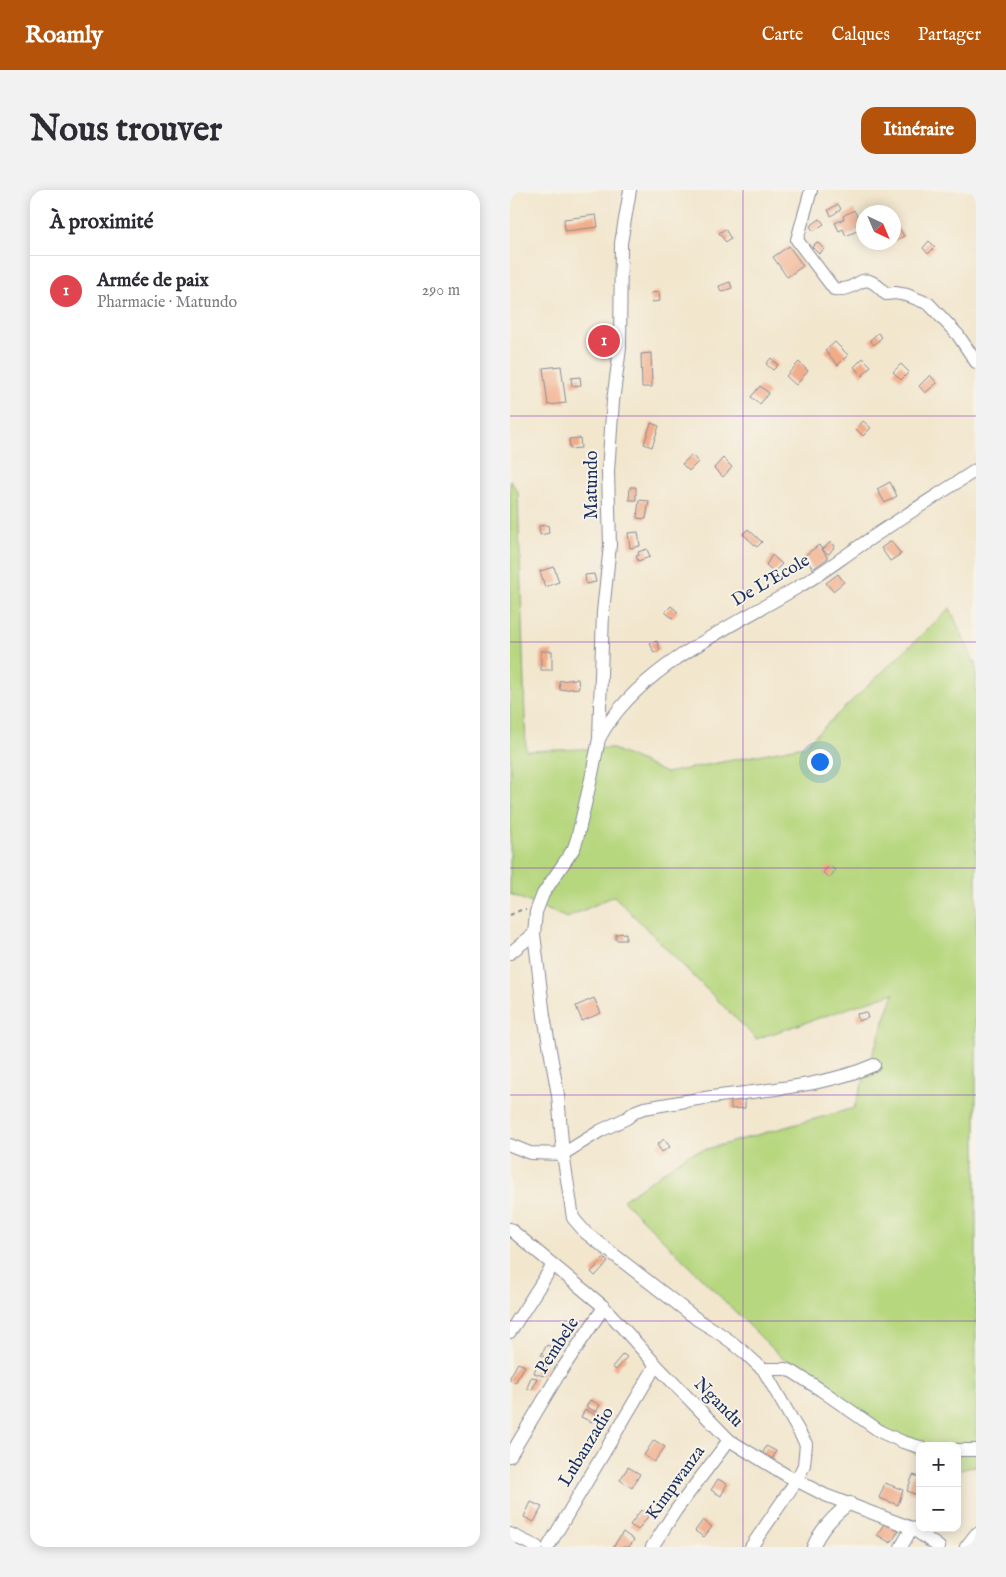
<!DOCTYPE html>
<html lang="fr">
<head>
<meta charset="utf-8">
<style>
  :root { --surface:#fff; --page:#f2f2f3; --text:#2b2b33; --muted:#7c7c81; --line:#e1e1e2; --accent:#b45309 }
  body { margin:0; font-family:"IM FELL English",serif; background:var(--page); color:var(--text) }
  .controls { position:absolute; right:15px; bottom:15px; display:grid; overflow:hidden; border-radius:10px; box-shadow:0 2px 12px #0003 }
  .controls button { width:45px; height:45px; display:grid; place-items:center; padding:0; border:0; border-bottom:1px solid var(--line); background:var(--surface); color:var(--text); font:25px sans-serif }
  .compass { position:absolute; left:346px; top:15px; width:45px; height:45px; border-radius:50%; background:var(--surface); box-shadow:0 2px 12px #0003; rotate:136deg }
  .you { position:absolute; left:309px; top:571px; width:18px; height:18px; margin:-12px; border:4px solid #fff; border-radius:50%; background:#1a73e8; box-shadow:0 0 0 8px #1a73e833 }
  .badge { display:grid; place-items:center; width:32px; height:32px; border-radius:50%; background:var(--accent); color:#fff; font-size:16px; font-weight:700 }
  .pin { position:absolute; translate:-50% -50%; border:2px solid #fff; box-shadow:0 1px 5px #0006 }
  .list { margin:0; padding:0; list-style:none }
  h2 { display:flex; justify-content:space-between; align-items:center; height:65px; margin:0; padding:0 20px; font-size:21px }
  h2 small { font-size:16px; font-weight:400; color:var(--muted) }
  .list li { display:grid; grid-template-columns:32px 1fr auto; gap:15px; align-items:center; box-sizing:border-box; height:70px; padding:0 20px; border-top:1px solid var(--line) }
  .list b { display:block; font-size:19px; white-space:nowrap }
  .list p { margin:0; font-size:16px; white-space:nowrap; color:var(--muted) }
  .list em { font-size:16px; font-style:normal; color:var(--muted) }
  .map { position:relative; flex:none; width:466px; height:1357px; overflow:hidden; border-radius:15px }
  header { display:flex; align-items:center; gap:30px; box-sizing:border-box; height:70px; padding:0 25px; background:var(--accent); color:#fff }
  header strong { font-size:24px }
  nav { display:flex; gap:28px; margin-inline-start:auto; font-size:18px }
  .intro { display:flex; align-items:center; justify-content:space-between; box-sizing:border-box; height:120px; padding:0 30px }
  h1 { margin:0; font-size:35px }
  .button { padding:12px 22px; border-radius:15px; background:var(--accent); color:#fff; font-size:18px; font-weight:700 }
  main { display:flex; gap:30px; padding:0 30px }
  aside { flex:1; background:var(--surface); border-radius:15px; box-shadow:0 2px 12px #0003 }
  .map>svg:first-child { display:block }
  .green { fill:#b7d77f; stroke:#69836e }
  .building { fill:#f1ab88 }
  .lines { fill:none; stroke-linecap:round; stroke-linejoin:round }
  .street-casing { stroke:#868a96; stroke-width:14 }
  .path { stroke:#868a96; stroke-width:2; stroke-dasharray:4 4; stroke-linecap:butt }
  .street { stroke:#fff; stroke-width:12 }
  .grid { fill:none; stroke:#7b2cbf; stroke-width:1; stroke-opacity:0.55 }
  .labels { text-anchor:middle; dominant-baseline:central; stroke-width:4; stroke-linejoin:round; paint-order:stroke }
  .street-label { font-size:18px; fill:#1b2f5e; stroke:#f7f3e8 }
</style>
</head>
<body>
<header>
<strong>Roamly</strong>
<nav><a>Carte</a><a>Calques</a><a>Partager</a></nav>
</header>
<div class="intro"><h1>Nous trouver</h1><a class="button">Itinéraire</a></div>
<main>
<aside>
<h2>À proximité<small></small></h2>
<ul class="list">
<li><span class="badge" style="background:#e0444e">1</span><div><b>Armée de paix</b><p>Pharmacie · Matundo</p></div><em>290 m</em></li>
</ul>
</aside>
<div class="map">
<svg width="466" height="1357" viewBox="0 0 466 1357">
  <rect width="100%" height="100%" fill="#f7f3e8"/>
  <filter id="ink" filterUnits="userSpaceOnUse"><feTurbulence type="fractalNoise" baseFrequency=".02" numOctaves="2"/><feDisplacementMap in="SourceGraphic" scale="10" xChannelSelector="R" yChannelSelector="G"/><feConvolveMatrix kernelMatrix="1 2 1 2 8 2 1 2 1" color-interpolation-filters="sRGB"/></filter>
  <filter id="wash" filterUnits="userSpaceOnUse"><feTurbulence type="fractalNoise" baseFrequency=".0096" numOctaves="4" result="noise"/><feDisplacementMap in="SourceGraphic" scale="20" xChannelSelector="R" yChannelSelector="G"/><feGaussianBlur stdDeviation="1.12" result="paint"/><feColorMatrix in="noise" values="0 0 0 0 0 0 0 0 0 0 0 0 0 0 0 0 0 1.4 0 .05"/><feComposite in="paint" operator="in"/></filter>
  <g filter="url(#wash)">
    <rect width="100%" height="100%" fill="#f2e6cd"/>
    <polygon class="green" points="0,290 8,302 16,561 101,558 156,583 294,556 440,418 464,472 466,471 466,1276 447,1281 447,1256 410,1256 410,1267 272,1168 113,1010 179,964 344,918 384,803 246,849 104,706 57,728 0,704"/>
    <g id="blocks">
      <g class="building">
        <polygon points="328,14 331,19 321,26 318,20"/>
        <polygon points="344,20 353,38 336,46 333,39 329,41 325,33 334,29 333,26"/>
        <polygon points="86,25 88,37 55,41 54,29"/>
        <polygon points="310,29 314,34 303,41 300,36"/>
        <polygon points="388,37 394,46 386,51 383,47 383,41"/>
        <polygon points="215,39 221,49 216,52 209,43"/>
        <polygon points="419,51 425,57 418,64 413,58"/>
        <polygon points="307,52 314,59 309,64 302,57"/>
        <polygon points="279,56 293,76 277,87 263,67"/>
        <polygon points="220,92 222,98 211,102 209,96"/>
        <polygon points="149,102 150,111 142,112 141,103"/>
        <polygon points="84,140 102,141 101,168 91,168 91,163 85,163 86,153 83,153"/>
        <polygon points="368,143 372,147 364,155 360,150"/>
        <polygon points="325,152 338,165 328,175 315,161"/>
        <polygon points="141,163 142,197 132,197 131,164"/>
        <polygon points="261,168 268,175 263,180 256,174"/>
        <polygon points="353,168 361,176 352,186 344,177"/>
        <polygon points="289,172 298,181 286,195 276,186"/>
        <polygon points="391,174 399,182 391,190 383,182"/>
        <polygon points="51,176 56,213 38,215 33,178"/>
        <polygon points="420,185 427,193 415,203 409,196"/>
        <polygon points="70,187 71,195 62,196 61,188"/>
        <polygon points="250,196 259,203 250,214 241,207"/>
        <polygon points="353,231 361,238 353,246 346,239"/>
        <polygon points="141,233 149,236 142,257 134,254"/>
        <polygon points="70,248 71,258 60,259 59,249"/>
        <polygon points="182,265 188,272 179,281 172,274"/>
        <polygon points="213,268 222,277 213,287 204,278"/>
        <polygon points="380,292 387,306 375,313 367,299"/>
        <polygon points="120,297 126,297 126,310 119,310"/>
        <polygon points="129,310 139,311 136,329 127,328"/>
        <polygon points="38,335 39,343 30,345 29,336"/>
        <polygon points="238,339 252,352 247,357 233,344"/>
        <polygon points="128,342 130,356 120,358 118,343"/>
        <polygon points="381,351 391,364 380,371 371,358"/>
        <polygon points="321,352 325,356 319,364 312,360"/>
        <polygon points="309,355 318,368 303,379 294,366"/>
        <polygon points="137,359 140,367 128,371 126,366 129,365 128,362"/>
        <polygon points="262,365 272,374 264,382 256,375"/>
        <polygon points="44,377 49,392 35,397 30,381"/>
        <polygon points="84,384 86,392 76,394 75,385"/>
        <polygon points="328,384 334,392 323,401 316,393"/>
        <polygon points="161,416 168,422 162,428 155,422"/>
        <polygon points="147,451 150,460 144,463 140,453"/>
        <rect x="31" y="461" width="11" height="19"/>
        <polygon points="68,489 69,498 50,500 49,491"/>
        <polygon points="319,675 325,680 320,688 313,683"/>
        <polygon points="116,743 116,750 106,750 106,744"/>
        <polygon points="84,808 91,823 72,831 66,816"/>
        <polygon points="356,822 358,828 348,831 347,824"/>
        <polygon points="235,908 235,918 221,919 221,909"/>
        <polygon points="154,949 160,957 152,962 147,955"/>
        <polygon points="94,1068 98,1072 85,1086 81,1082"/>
        <polygon points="37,1155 44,1158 38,1169 31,1165"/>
        <polygon points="113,1164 117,1167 106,1180 102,1177"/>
        <polygon points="28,1172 37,1175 33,1186 24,1183"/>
        <polygon points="8,1173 15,1176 5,1193 0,1190 0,1187"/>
        <polygon points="21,1187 27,1188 22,1200 17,1198"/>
        <polygon points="80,1210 90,1215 86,1222 76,1217"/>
        <polygon points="75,1220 85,1224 82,1232 71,1227"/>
        <polygon points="144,1250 155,1257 144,1272 134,1265"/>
        <polygon points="256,1256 266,1261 262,1270 252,1265"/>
        <polygon points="118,1277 130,1284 122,1298 110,1290"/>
        <polygon points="403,1285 410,1287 410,1306 397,1301"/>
        <polygon points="208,1289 217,1294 211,1306 201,1300"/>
        <polygon points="375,1293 393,1300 388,1315 369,1308"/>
        <polygon points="21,1312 32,1317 24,1332 14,1327"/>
        <polygon points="131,1320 139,1325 128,1340 120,1335"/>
        <polygon points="193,1330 202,1337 194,1347 185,1341"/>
        <polygon points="375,1332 389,1340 381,1353 367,1345"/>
        <polygon points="113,1342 124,1350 119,1357 103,1357"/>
      </g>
    </g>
  </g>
  <g filter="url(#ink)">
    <use href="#blocks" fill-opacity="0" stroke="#868a96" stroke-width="1"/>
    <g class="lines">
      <g class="street-casing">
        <g id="street">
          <path d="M120,0L111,53L110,158L103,211L98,281L100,355L93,422L89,549L81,589L67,649L64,658L33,704L26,722L24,744L34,826L48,905L53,964L63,1028L76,1043L188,1130C211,1143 230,1157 249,1176L253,1179H276L283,1182L311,1200L371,1242L393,1252L410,1257"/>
          <path d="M301,0L287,50L324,99C353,102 349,75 376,104L385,103L397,105L419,114L448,145L466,172"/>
          <path d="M90,547C129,476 222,437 288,397C310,385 330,369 351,355C389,329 428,305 466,280"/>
          <polyline points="0,763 24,744"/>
          <path d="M0,955L20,963L53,964L90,941L117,928L126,921L134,918C165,913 195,907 226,904C273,898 320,894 364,875"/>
          <polyline points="0,1039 94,1117 146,1175 219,1250 276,1285 315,1305 402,1338 429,1357"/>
          <polyline points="0,1142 43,1075"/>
          <polyline points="447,1260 466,1260"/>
          <polyline points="0,1266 49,1184 94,1117"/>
          <polyline points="0,1344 27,1357"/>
          <polyline points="38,1357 146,1175"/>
          <polyline points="142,1357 166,1320 219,1250"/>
          <polyline points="241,1357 287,1290 294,1275 296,1254 253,1179"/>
          <path d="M303,1357C311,1338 324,1325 340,1313"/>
          <polyline points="391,1357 402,1338"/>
          <polyline points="456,1357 466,1344"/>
        </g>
      </g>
      <polyline class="path" points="0,725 11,720 16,720"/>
      <use href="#street" class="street"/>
    </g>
  </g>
  <path class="grid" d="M233,0V1357M0,226H466M0,452H466M0,678H466M0,905H466M0,1131H466"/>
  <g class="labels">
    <g class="street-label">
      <text transform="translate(82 295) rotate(-90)">Matundo</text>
      <text transform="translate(261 391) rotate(-30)">De L'Ecole</text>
      <text transform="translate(48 1156) rotate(-57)">Pembele</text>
      <text transform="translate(208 1213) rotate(45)">Ngandu</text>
      <text transform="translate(77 1257) rotate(-59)">Lubanzadio</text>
      <text transform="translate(166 1293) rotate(-54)">Kimpwanza</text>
    </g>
  </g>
</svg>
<div class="controls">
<button>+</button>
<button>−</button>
</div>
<svg class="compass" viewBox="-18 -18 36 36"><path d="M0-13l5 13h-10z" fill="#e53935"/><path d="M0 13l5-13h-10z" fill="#7c7c81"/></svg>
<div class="you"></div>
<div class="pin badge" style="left:94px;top:151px;background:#e0444e">1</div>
</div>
</main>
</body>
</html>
